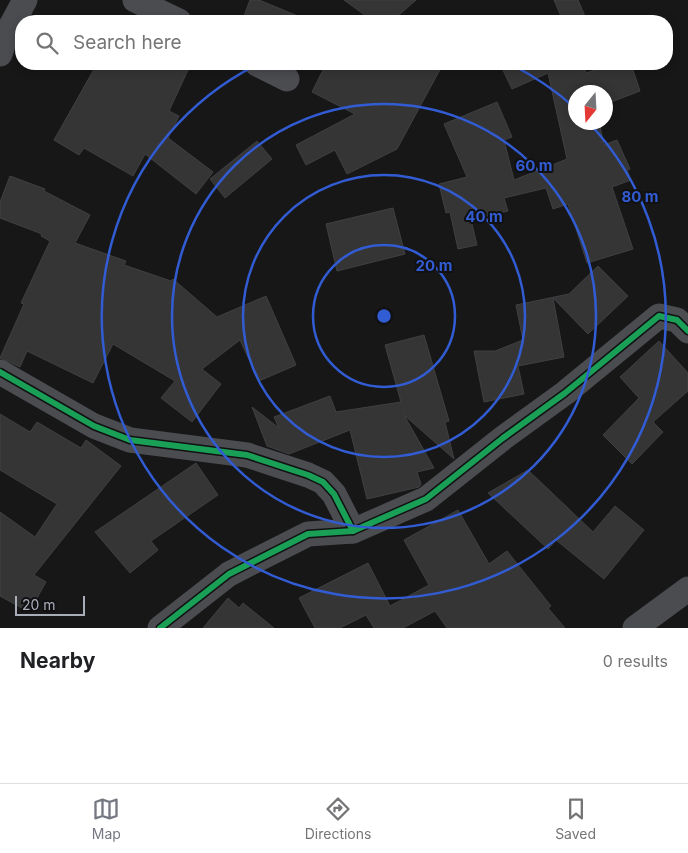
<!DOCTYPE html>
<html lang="en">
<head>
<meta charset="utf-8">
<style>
  :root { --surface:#fff; --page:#f6f6f6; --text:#202124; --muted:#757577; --line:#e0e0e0; --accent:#757880 }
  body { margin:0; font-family:Inter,sans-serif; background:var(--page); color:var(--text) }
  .compass { position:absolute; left:568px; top:85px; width:45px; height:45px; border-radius:50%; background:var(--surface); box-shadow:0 2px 8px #0003; rotate:198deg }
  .scale { position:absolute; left:15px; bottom:12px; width:70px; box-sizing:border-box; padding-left:5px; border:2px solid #a8adb8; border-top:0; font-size:14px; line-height:18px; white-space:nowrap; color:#a8adb8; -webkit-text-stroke:4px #111113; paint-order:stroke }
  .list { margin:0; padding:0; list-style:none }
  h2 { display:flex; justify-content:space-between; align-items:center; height:65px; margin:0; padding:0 20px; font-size:21px }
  h2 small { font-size:16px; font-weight:400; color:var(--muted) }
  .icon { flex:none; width:28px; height:28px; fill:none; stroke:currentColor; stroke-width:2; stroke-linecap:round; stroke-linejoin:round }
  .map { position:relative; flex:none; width:688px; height:628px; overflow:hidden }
  .search { position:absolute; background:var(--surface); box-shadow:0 2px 8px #0003; left:15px; right:15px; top:15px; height:55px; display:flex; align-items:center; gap:12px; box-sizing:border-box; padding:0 18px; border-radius:20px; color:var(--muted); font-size:19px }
  .sheet { height:155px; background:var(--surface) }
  nav { display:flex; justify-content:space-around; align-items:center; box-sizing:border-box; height:70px; border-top:1px solid var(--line); background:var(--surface); font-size:14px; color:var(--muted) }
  nav a { display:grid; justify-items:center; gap:2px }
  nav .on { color:var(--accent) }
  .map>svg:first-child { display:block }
  .building { fill:#353536; stroke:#3f4043 }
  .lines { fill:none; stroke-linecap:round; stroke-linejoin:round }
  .minor { stroke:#4b4c50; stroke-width:25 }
  .cycleway-casing { stroke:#111113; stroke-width:9 }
  .cycleway { stroke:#1a9f57; stroke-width:6 }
  .ring { fill:none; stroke:#325cd3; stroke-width:2.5 }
  .centre { fill:#325cd3; stroke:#111113; stroke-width:2.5 }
  .ring-label { font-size:15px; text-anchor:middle; font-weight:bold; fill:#325cd3; stroke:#111113; stroke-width:4; stroke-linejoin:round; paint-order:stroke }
</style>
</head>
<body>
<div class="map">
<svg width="688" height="628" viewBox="0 0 688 628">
  <rect width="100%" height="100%" fill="#171717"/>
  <g class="building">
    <polygon points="250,0 259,0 310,21 242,21"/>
    <polygon points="344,0 416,0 392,21 373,21"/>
    <polygon points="554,0 578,0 587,21 563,21"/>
    <polygon points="97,64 173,64 188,70 169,111 179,116 168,138 213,172 196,194 145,154 133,176 84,148 79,155 54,140"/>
    <polygon points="326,64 443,64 397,149 347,174 335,150 306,165 296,145 355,114 312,92"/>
    <polygon points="500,64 584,64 586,73 612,64 631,64 640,91 606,104 606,92 576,92 576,122 599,122 604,145 617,140 630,169 627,170 631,180 612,187 633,249 587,263 568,204 553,209 546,188 504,198 508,211 471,220 477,245 458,249 450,212 446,213 439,184 467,177 444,124 497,102 512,137 504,140 514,180 567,159 548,73 512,89"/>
    <polygon points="257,141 272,159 225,198 210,179"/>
    <polygon points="10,176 45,189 44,191 90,215 75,243 126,261 124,265 171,281 173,279 217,317 266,296 296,365 259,381 240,340 202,369 221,384 192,422 161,398 175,381 113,344 93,383 27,351 20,367 0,358 24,304 21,303 50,241 41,236 42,234 0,218 0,202"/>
    <polygon points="393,208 405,254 337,271 326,224"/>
    <polygon points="598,266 628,296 588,334 553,298 564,357 518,366 524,394 484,402 474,351 495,351 523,340 516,305 569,294"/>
    <polygon points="424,335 449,421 445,422 454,459 404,415 434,468 417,472 421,484 419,487 367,499 350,430 289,454 267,446 252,407 279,428 274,417 330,396 336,412 401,402 385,345"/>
    <polygon points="659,341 688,373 688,391 653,422 663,432 632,464 603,435 639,398 620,377"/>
    <polygon points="0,414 30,432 37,422 81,448 86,440 121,466 34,575 46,582 29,612 0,596 0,512 35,537 57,504 0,470"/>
    <polygon points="196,463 218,495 151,541 158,550 130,573 95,532"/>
    <polygon points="528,470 593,532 615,506 644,530 604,579 556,540 548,549 488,493"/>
    <polygon points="458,510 489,564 507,551 551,606 548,608 565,628 447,628 435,611 403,628 374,628 366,615 340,628 315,628 299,598 368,563 390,606 429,585 404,540"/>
    <polygon points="228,598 239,608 243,603 274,628 203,628"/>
  </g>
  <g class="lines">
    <g class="minor">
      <polyline points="135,0 179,21"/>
      <polyline points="0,54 7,33 25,0"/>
      <polyline points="257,64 287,79"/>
      <polyline points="0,372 94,426 130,440 247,455 308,475 323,482 334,494 353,531"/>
      <polyline points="160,628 229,574 308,534 353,531 426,499 503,438 565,393 659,316 677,320 688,331"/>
      <polyline points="635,628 688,589"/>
    </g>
    <g class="cycleway-casing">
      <g id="cycleway">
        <polyline points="0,372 94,426 130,440 247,455 308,475 323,482 334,494 353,531"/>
        <polyline points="160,628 229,574 308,534 353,531 426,499 503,438 565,393 659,316 677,320 688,331"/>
      </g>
    </g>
    <use href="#cycleway" class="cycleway"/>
  </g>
  <g class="ring">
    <circle cx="384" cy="316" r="71"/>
    <circle cx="384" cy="316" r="141"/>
    <circle cx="384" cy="316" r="212"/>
    <path d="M512 65A282 282 0 0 1 575 108M590 124A282 282 0 1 1 256 65"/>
  </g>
  <circle cx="384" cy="316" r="8" class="centre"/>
  <g class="ring-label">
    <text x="534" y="171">60 m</text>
    <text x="640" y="202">80 m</text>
    <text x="484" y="222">40 m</text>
    <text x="434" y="271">20 m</text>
  </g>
</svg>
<svg class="compass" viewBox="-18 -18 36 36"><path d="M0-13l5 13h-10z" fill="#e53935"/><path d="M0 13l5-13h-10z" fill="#757577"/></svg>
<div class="scale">20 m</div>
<div class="search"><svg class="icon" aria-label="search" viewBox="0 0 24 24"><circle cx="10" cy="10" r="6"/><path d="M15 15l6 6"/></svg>Search here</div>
</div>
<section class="sheet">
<h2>Nearby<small>0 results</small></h2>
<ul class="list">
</ul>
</section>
<nav>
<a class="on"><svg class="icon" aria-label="map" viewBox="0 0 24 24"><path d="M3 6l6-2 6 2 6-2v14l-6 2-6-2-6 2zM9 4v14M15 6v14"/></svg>Map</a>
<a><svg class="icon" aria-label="directions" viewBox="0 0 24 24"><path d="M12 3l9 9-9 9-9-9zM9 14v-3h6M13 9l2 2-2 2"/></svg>Directions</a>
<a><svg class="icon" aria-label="saved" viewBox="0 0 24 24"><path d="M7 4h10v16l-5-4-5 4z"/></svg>Saved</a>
</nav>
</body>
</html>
